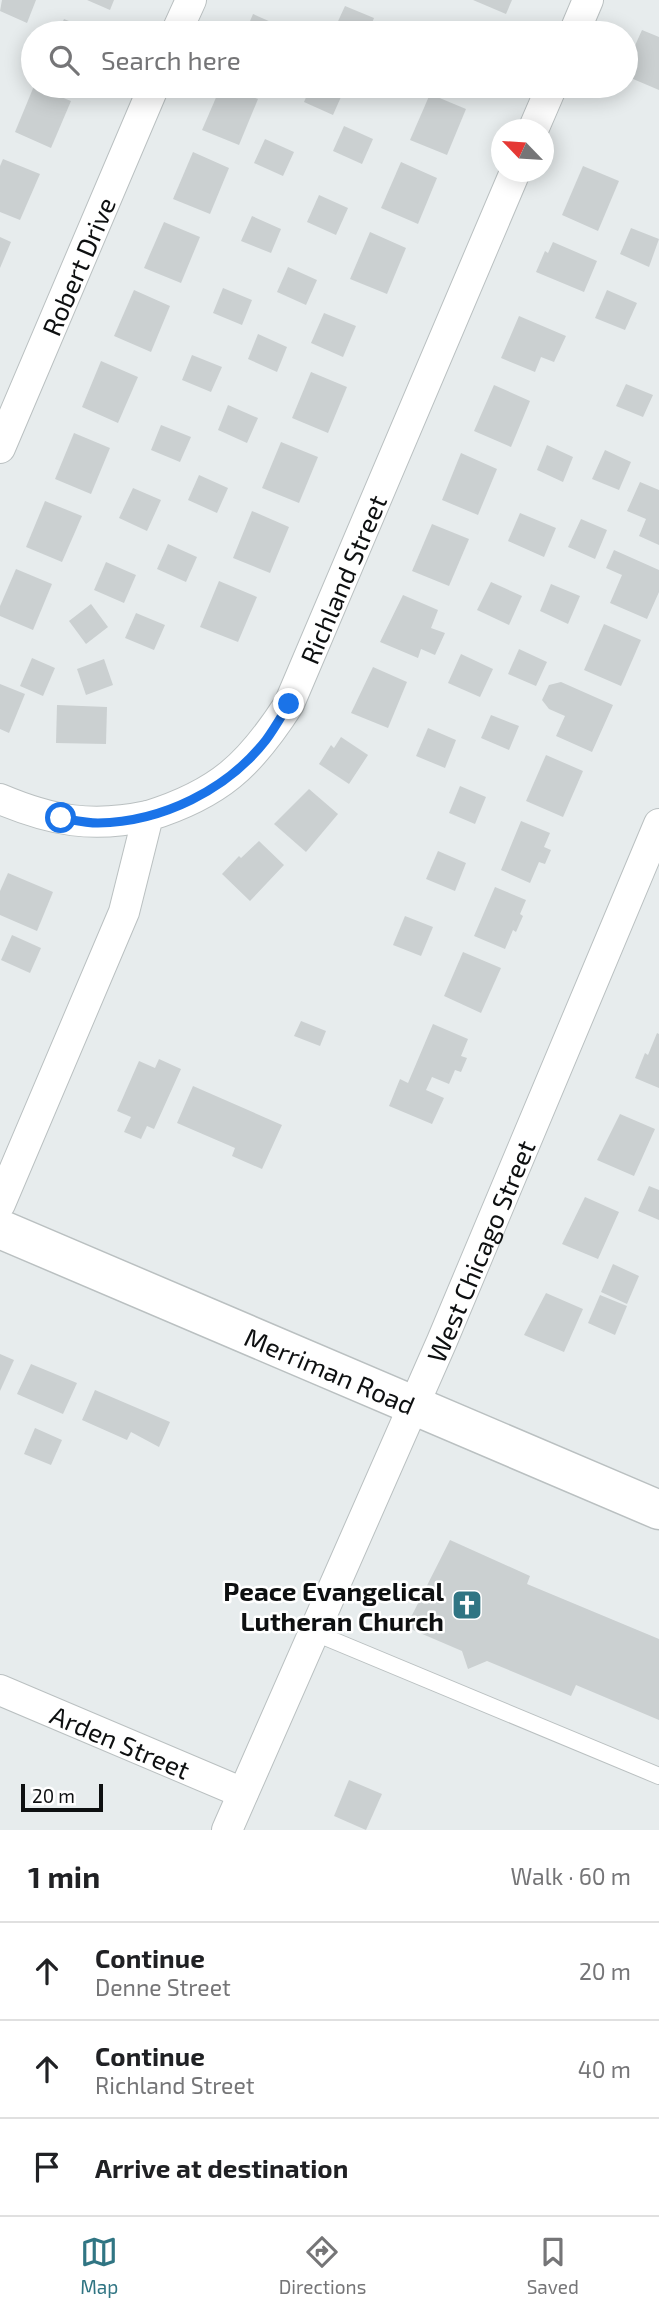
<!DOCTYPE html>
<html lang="en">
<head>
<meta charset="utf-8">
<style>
  :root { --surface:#fff; --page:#f6f6f6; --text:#202124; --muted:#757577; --line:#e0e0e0; --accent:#307583 }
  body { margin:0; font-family:"Exo 2",sans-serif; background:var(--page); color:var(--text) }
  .compass { position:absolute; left:491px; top:119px; width:63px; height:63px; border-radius:50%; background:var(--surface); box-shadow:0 4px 18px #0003; rotate:295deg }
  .scale { position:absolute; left:21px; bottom:18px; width:82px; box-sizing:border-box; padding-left:7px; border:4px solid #0e1011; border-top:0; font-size:19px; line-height:24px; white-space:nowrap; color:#0e1011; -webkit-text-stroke:5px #fff; paint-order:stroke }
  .stop { position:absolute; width:21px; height:21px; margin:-16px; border:5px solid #1a73e8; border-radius:50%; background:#fff }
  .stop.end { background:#1a73e8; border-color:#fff; box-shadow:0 2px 7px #0008 }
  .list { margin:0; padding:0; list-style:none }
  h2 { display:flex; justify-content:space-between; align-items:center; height:91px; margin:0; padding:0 28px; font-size:30px }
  h2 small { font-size:23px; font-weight:400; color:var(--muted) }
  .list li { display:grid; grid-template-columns:46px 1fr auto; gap:21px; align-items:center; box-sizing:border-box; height:98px; padding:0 28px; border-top:2px solid var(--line) }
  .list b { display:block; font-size:26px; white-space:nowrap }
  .list p { margin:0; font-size:23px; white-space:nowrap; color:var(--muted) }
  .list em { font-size:23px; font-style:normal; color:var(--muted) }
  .icon { flex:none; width:38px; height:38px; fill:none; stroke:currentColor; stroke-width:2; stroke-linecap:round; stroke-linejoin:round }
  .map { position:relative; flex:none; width:659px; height:1830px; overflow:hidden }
  .search { position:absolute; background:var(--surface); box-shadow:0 4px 18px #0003; left:21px; right:21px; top:21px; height:77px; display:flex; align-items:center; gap:18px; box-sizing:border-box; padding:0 24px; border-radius:38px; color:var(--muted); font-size:26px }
  .sheet { height:385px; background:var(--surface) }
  nav { display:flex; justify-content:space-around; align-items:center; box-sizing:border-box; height:98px; border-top:2px solid var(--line); background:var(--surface); font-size:19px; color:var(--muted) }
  nav a { display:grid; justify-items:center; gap:4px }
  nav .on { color:var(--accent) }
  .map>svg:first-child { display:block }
  .building { fill:#cbd0d1 }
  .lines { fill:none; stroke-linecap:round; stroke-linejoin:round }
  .service-casing { stroke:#bac0c1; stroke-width:18 }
  .minor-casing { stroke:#bac0c1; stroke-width:32 }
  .secondary-casing { stroke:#bac0c1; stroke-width:41 }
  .service { stroke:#fff; stroke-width:16 }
  .minor { stroke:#fff; stroke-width:30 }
  .secondary { stroke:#fff; stroke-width:38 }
  .route { stroke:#1a73e8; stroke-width:9 }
  .labels { text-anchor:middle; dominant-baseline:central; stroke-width:5; stroke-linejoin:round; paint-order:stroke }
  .street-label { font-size:26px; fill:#0e1011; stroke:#fff }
  .poi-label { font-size:26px; font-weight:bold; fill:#0e1011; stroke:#fff; text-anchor:end }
</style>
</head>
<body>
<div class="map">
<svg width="659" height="1830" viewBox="0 0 659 1830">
  <rect width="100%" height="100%" fill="#e7eced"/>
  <g class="building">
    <polygon points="2,0 36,0 27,23 0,11"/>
    <polygon points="87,0 114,0 110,10"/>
    <polygon points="473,0 512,0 506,14"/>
    <polygon points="345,6 374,18 368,33 340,33 334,30"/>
    <polygon points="253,14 289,30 288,33 245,33"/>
    <polygon points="64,19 98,33 58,33"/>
    <polygon points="460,23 484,33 456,33"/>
    <polygon points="642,30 659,37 659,90 626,76 626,47 633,50"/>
    <polygon points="34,86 71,101 51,148 15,132"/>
    <polygon points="221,86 258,99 239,145 202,130"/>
    <polygon points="311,86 334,86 344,90 333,115 304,102"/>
    <polygon points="430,94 466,109 447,155 410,140"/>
    <polygon points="344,126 373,139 362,164 333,151"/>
    <polygon points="265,139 294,152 283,176 254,163"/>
    <polygon points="193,152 229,168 210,214 173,199"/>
    <polygon points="3,159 40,174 20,220 0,212 0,166"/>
    <polygon points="401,162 437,178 418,224 381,208"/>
    <polygon points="583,166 619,181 598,231 562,215"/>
    <polygon points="319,195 348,208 336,235 307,222"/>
    <polygon points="252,216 281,229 271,253 241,241"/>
    <polygon points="164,222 200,237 181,283 144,268"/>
    <polygon points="631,228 659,239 649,267 620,254"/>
    <polygon points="370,232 406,248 387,294 350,279"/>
    <polygon points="0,237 11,242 0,268"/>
    <polygon points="553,242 597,261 584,292 536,272 545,251 548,253"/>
    <polygon points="288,267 317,280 306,305 277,292"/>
    <polygon points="223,288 252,300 242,325 213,313"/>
    <polygon points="134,290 170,306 151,352 114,336"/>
    <polygon points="607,290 637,303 625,330 595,318"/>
    <polygon points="324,313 356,326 343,357 311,343"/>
    <polygon points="519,316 566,336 554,362 541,357 535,372 501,358"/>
    <polygon points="258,334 287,347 277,372 248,359"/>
    <polygon points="192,355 222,367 211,392 182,380"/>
    <polygon points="101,361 138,377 118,423 82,407"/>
    <polygon points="311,372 347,387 328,433 292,418"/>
    <polygon points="626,384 653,395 643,417 616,406"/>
    <polygon points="494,385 530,401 511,447 474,431"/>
    <polygon points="228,405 258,418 247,443 218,430"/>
    <polygon points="161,425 191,437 180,462 151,450"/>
    <polygon points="74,433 110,448 91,494 55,479"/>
    <polygon points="281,442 318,457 299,503 262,488"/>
    <polygon points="547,445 573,457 563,482 537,470"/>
    <polygon points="605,450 631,462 619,490 592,479"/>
    <polygon points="461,453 497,469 478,515 442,500"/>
    <polygon points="199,475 228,488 217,513 188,500"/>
    <polygon points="640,482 659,490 659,545 639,536 646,519 627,511"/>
    <polygon points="133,488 161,500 147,531 119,518"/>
    <polygon points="45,501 82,516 62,562 26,547"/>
    <polygon points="252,511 289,527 270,573 233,558"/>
    <polygon points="520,513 556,528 544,557 508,541"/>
    <polygon points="581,519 607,530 595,559 568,547"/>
    <polygon points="432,524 469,539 449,586 412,571"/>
    <polygon points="168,544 197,557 186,582 157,569"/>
    <polygon points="614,550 659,570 659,592 647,619 610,603 622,575 606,568"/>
    <polygon points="106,562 136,575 124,603 94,590"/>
    <polygon points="16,569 52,584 33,630 0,616 0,606"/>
    <polygon points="219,581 257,597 238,642 200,627"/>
    <polygon points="491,582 522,596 509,625 477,610"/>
    <polygon points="551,584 580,596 568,624 540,611"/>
    <polygon points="403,595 438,610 431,628 445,633 435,655 421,649 418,658 380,642"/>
    <polygon points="91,604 108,627 86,644 69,621"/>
    <polygon points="136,613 165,625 154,650 125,638"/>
    <polygon points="604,624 641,640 621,686 584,670"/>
    <polygon points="519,649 547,662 536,686 508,674"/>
    <polygon points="461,654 493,669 480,697 448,683"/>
    <polygon points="32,658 55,668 43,696 20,686"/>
    <polygon points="104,659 113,685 86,695 77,669"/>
    <polygon points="373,667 407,682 388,728 351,713"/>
    <polygon points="561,682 613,705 592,752 556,736 565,716 549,709 542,700 549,685"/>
    <polygon points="0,684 25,694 9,733 0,729"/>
    <polygon points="57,705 107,707 106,744 56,743"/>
    <polygon points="491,715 519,726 509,750 481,738"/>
    <polygon points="428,728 456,740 445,768 416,756"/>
    <polygon points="341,737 368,755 349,784 319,764 331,745 334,748"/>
    <polygon points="546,755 583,771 563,817 526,801"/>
    <polygon points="460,786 486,797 475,824 449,813"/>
    <polygon points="309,789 338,814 306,852 274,824"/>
    <polygon points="521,821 550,833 544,847 551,850 545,864 539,862 530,883 501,870"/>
    <polygon points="259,841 284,865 250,901 222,874 239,856 241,858"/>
    <polygon points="438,851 466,863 455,891 426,879"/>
    <polygon points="8,873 53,892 37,931 0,915 0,891"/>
    <polygon points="495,887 526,900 520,914 523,916 516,932 513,930 505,949 474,936"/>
    <polygon points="405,916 433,927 421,956 393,945"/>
    <polygon points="12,935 41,948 30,973 1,960"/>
    <polygon points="463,952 501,968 481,1013 444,996"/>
    <polygon points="301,1021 326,1031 320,1046 294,1036"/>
    <polygon points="433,1024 468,1039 461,1056 467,1058 461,1072 455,1070 449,1084 432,1077 426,1090 444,1098 432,1124 389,1106 400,1079 408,1083"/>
    <polygon points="657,1033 659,1034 659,1088 635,1078 645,1053 648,1055"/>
    <polygon points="159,1059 181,1069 154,1129 147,1126 141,1139 124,1132 131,1117 117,1111 139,1061 155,1068"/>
    <polygon points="193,1086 282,1125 262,1169 232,1156 235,1148 177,1123"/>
    <polygon points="620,1114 655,1129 634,1176 597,1160"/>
    <polygon points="649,1186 659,1190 659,1220 638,1211"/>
    <polygon points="585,1197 619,1212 598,1259 562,1244"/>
    <polygon points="613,1264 639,1276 627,1304 601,1292"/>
    <polygon points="546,1293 583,1309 564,1352 524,1335"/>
    <polygon points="600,1295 627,1306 615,1335 588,1323"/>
    <polygon points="0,1354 14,1360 0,1391"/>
    <polygon points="31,1364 77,1383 63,1414 17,1394"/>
    <polygon points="95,1390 170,1422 159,1447 131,1432 127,1440 82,1420"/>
    <polygon points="35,1428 62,1440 51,1465 24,1454"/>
    <polygon points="450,1540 530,1576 527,1584 659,1639 659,1720 576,1685 571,1696 487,1661 468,1669 462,1651 406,1627"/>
    <polygon points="349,1780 382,1794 366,1830 334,1816"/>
  </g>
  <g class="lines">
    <g class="service-casing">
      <polyline id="service" points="313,1632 659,1776"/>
    </g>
    <g class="minor-casing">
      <g id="minor">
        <polyline points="176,33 191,0"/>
        <polyline points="574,33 588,0"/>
        <polyline points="533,130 552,86"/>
        <path id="s1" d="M0,448L154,86"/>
        <path d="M0,799C52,821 92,828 148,816"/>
        <path id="s2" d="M0,1204L124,912L148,816C219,794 250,765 289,704L515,172"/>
        <path id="s3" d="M0,1690L243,1793"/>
        <path id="s4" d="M227,1830L442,1341L659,824"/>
      </g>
    </g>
    <g class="secondary-casing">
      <g id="secondary">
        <path id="s5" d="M0,1229L659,1510"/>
      </g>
    </g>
    <use href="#service" class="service"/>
    <use href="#minor" class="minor"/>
    <use href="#secondary" class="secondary"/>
  </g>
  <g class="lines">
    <path class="route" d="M61,818C73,820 86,823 98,823C162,822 227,790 266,740C275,728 282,715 289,704"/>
  </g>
  <defs>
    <g id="church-square" transform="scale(1.575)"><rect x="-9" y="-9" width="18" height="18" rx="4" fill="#307583" stroke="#fff"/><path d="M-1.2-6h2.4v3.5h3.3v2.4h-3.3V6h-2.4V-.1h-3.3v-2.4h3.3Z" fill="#fff"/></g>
  </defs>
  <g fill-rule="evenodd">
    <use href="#church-square" x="467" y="1605"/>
  </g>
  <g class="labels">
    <g class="street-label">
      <text stroke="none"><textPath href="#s1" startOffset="198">Robert Drive</textPath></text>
      <text stroke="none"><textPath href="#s2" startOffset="737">Richland Street</textPath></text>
      <text stroke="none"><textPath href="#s4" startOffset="632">West Chicago Street</textPath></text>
      <text stroke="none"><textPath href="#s5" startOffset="359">Merriman Road</textPath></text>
      <text stroke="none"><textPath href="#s3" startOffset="131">Arden Street</textPath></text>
    </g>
    <g class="poi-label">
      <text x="444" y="1590">Peace Evangelical<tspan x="444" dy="30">Lutheran Church</tspan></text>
    </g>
  </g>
</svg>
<svg class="compass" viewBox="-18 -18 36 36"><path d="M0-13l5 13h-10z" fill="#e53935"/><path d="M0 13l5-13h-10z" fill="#757577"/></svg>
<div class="scale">20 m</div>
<div class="stop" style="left:61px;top:818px"></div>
<div class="stop end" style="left:289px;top:704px"></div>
<div class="search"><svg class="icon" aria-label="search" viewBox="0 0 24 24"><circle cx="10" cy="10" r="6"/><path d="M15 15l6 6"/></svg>Search here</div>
</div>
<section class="sheet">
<h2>1 min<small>Walk · 60 m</small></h2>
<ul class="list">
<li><svg class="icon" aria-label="ahead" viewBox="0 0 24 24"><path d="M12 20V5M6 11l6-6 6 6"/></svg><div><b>Continue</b><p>Denne Street</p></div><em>20 m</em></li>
<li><svg class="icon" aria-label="ahead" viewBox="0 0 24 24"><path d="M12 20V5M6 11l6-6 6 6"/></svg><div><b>Continue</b><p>Richland Street</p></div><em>40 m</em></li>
<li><svg class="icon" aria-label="arrive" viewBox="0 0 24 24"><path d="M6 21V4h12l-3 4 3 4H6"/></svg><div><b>Arrive at destination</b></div></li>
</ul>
</section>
<nav>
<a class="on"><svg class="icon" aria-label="map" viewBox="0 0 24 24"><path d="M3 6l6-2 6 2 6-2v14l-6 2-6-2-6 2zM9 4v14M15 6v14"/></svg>Map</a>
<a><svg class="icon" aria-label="directions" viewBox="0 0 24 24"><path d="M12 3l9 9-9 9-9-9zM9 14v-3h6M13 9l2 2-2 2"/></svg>Directions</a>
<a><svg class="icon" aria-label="saved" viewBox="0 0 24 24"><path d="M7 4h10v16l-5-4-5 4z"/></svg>Saved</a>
</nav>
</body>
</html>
